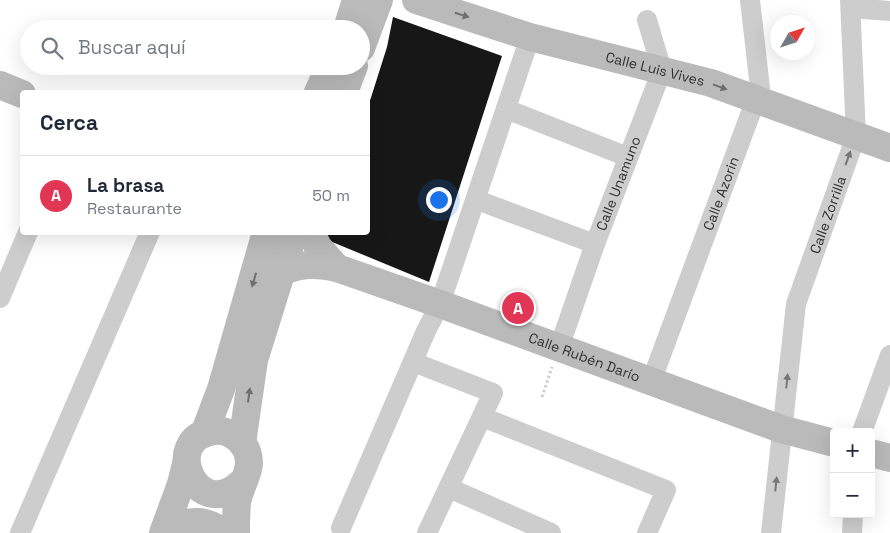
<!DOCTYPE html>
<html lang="es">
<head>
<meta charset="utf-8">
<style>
  :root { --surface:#fff; --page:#f6f6f7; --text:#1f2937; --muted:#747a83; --line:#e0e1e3; --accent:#e23655 }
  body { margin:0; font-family:"Space Grotesk",sans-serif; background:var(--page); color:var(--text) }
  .controls { position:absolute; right:15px; bottom:15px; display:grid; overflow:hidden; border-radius:5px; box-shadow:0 5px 20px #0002 }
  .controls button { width:45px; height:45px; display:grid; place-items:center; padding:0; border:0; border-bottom:1px solid var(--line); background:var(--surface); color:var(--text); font:25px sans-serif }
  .compass { position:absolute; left:770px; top:15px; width:45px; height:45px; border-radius:50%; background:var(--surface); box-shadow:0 5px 20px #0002; rotate:51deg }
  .you { position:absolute; left:438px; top:199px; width:18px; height:18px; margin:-12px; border:4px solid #fff; border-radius:50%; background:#1a73e8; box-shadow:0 0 0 8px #1a73e833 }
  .badge { display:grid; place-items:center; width:32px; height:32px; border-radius:50%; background:var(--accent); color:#fff; font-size:16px; font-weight:700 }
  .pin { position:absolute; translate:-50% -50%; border:2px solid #fff; box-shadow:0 1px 5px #0006 }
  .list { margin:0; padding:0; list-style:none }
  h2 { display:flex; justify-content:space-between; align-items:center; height:65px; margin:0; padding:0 20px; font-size:21px }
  h2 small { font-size:16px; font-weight:400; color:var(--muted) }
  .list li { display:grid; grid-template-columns:32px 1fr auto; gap:15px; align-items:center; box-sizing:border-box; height:80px; padding:0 20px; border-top:1px solid var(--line) }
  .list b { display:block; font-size:19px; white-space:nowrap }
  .list p { margin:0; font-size:16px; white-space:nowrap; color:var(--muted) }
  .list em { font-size:16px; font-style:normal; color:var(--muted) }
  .icon { flex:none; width:28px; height:28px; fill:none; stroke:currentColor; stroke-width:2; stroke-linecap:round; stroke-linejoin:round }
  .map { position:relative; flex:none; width:890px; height:533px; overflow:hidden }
  .search { position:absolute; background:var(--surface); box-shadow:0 5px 20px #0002; left:20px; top:20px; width:350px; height:55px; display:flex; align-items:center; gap:12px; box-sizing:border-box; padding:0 18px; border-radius:28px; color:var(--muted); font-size:19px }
  .panel { position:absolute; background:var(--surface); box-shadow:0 5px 20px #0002; left:20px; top:90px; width:350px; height:145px; border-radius:5px }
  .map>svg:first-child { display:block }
  .building { fill:#171717 }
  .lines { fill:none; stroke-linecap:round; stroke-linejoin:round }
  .path { stroke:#cdcdcd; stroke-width:3; stroke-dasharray:2.5 2.5; stroke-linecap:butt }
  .street { stroke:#cdcdcd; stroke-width:20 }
  .secondary { stroke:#bababa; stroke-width:28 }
  .oneway { fill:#6e6e6e }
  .oneway2 { fill:#777 }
  .labels { text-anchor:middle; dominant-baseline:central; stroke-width:5; stroke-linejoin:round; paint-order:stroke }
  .street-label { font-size:14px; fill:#303030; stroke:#fff }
</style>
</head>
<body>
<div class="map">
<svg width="890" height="533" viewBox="0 0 890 533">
  <rect width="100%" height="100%" fill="#fff"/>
  <polygon class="building" points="393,17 502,56 429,282 325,239 327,232 368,232 368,107 387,47"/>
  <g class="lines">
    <polyline class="path" points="542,397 552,367"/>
    <g class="street">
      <polyline points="851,8 890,11"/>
      <polyline points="506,109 628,157"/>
      <polyline points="477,200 595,244"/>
      <polyline points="0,298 28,232"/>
      <path id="s1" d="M559,348L595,244L662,70L647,20"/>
      <polyline points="413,362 493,393 427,533"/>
      <path id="s2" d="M651,382L760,88L750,0"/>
      <polyline points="482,417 666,490 647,533"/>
      <polyline points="862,432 890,355"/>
      <polyline points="449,488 551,533"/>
      <polyline points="341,528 426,331 440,304 530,37"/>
      <polyline points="20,533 150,232"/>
      <path id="s3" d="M771,533L796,304L856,136L850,0"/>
      <polyline points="852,533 853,514"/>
    </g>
    <g class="secondary">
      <path id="s4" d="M416,0L530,37L711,83L890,148"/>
      <polyline points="347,29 356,0"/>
      <polyline points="361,48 379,0"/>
      <polyline points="0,85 22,94"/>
      <polyline points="318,92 330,66"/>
      <polyline points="344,92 354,66"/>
      <polyline points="311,232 318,247 337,268"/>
      <path id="s5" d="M282,271C303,264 315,263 337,268L440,304L781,429L834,443"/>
      <polyline points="204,434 221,389 266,232"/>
      <polyline points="242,443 254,360 294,232"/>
      <polyline points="871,453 890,458"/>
      <path d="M164,531C188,520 203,517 225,533"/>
      <polyline points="163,533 181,484 186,464"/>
      <path d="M236,533C236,523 236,513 237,503C239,489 249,474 249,463C249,444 232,429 214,431C159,438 197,526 242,482"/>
    </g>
  </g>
  <defs><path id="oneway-solid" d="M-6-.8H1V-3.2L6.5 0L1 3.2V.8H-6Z" transform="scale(1.25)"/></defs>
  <g class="oneway">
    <use href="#oneway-solid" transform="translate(462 15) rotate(18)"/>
    <use href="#oneway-solid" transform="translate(720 87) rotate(20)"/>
    <use href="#oneway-solid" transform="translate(254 280) rotate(106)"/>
    <use href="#oneway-solid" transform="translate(249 395) rotate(-82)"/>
  </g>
  <g class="oneway2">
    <use href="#oneway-solid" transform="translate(848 158) rotate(-70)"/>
    <use href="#oneway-solid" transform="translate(787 381) rotate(-84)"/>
    <use href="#oneway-solid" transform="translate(776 484) rotate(-84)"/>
  </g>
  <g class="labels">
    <g class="street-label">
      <text stroke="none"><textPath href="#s4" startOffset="249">Calle Luis Vives</textPath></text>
      <text stroke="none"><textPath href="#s1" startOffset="175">Calle Unamuno</textPath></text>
      <text stroke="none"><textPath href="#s2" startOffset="201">Calle Azorin</textPath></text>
      <text stroke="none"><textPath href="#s3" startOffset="325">Calle Zorrilla</textPath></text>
      <text stroke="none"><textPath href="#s5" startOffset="319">Calle Rubén Darío</textPath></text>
    </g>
  </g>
</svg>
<div class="controls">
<button>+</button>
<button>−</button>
</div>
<svg class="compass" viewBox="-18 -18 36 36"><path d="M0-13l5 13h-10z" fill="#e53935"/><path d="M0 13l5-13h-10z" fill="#747a83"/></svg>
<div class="you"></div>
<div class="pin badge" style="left:518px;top:308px">A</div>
<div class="search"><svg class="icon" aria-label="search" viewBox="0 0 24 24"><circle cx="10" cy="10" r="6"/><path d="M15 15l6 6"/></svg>Buscar aquí</div>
<section class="panel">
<h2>Cerca<small></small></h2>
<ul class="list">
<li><span class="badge">A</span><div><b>La brasa</b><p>Restaurante</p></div><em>50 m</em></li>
</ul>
</section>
</div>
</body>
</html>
